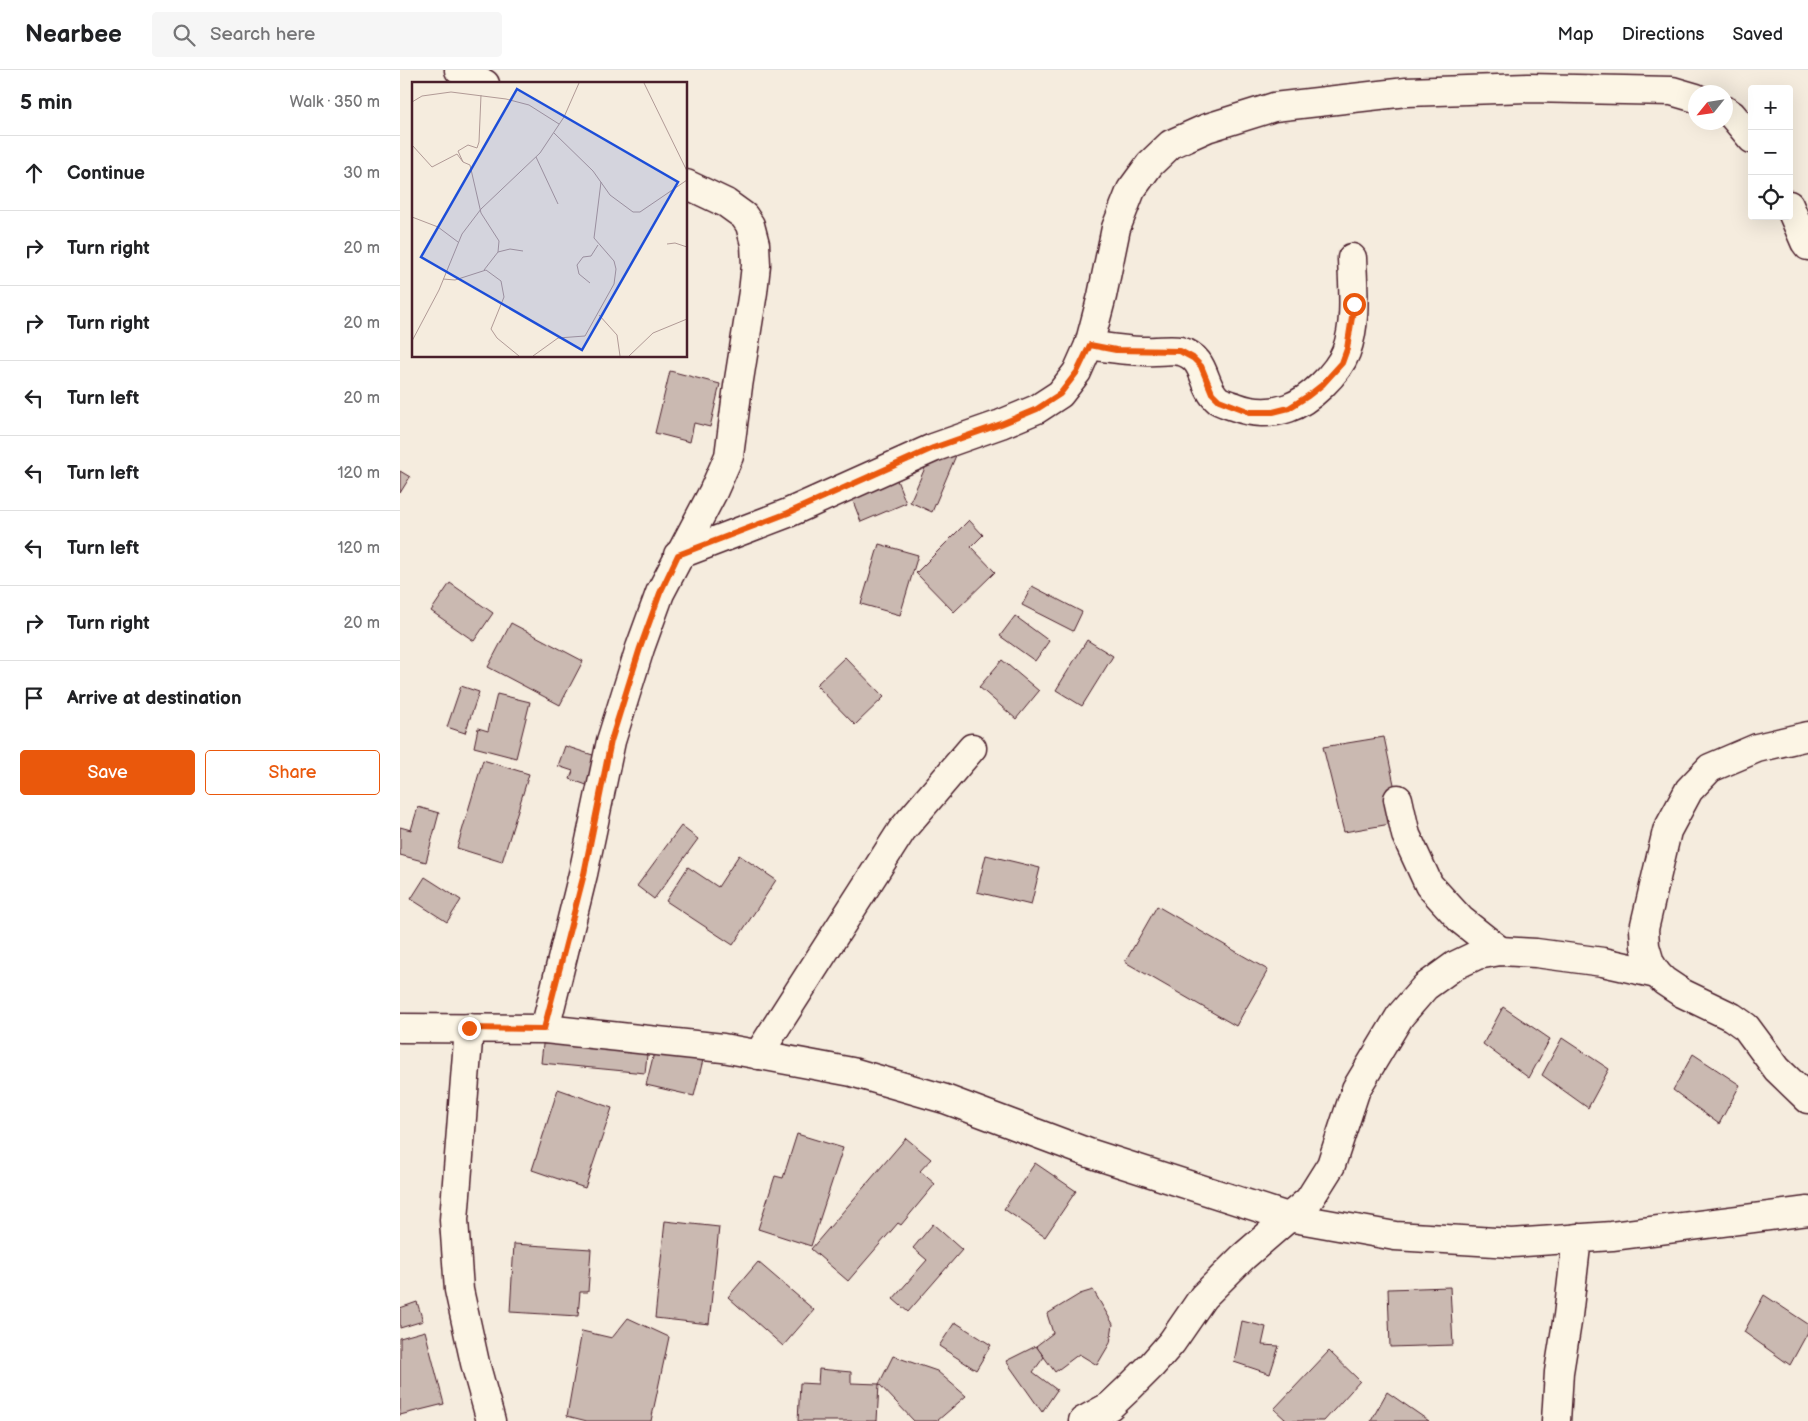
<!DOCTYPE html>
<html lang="en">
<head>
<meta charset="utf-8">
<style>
  :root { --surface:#fff; --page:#f6f6f6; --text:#202124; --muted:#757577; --line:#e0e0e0; --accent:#ea580c }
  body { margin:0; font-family:"Balsamiq Sans",sans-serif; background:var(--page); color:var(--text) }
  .controls { position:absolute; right:15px; top:15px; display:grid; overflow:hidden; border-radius:5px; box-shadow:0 5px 20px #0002 }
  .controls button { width:45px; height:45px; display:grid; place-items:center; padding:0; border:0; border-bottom:1px solid var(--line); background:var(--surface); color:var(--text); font:25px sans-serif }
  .compass { position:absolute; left:1288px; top:15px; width:45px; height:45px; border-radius:50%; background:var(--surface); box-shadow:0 5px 20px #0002; rotate:240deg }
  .stop { position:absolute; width:15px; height:15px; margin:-11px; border:4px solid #ea580c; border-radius:50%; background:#fff }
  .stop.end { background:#ea580c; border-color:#fff; box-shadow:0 1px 5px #0008 }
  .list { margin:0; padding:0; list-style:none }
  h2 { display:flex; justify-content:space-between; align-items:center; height:65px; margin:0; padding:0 20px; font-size:21px }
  h2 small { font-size:16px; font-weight:400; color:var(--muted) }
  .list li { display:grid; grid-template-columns:32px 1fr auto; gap:15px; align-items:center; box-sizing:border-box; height:75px; padding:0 20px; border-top:1px solid var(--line) }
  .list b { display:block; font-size:19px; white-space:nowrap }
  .list em { font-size:16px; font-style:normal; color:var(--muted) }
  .actions { display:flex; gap:10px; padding:15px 20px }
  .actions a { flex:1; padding:11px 0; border:1px solid var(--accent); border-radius:5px; text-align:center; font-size:18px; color:var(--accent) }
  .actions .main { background:var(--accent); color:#fff }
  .icon { flex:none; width:28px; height:28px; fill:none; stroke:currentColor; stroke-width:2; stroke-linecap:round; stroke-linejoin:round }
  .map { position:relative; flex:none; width:1408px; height:1351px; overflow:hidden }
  header { display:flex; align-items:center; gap:30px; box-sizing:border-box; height:70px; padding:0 25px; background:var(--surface); border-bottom:1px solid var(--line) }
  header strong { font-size:24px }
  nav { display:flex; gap:28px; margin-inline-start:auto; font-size:18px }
  .search { width:350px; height:45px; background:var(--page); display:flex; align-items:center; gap:12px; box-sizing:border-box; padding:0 18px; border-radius:5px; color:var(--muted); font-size:19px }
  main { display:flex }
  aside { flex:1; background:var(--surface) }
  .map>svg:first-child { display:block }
  .building { fill:#cab9b1; stroke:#4a1f2b }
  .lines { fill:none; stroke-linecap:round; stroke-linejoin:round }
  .minor-casing { stroke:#4a1f2b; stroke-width:31 }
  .minor { stroke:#fcf5e5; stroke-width:28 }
  .route { stroke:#ea580c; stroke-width:6 }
  .inset-road { fill:none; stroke:#b19a96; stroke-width:1 }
  .view { fill:#1d4ed8; fill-opacity:0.15; stroke:#1d4ed8; stroke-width:2.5 }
  .inset-edge { fill:none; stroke:#4a1f2b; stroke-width:2.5 }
</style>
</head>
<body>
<header>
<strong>Nearbee</strong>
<div class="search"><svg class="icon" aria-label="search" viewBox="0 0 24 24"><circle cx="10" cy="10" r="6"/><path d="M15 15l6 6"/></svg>Search here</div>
<nav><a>Map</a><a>Directions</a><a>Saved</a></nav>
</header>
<main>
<aside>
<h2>5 min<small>Walk · 350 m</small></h2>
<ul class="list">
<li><svg class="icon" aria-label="ahead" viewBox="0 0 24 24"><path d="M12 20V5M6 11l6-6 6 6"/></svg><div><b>Continue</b></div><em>30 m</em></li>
<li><svg class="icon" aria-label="right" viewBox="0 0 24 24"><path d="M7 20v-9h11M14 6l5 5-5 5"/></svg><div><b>Turn right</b></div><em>20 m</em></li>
<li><svg class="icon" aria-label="right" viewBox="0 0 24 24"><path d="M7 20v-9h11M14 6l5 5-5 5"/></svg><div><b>Turn right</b></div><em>20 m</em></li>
<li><svg class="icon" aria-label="left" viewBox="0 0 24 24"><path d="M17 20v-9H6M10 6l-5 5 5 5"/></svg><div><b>Turn left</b></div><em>20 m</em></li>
<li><svg class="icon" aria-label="left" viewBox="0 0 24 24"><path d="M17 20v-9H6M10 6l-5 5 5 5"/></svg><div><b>Turn left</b></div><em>120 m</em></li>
<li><svg class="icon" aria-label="left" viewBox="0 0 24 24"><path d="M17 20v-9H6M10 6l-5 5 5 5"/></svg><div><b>Turn left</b></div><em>120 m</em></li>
<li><svg class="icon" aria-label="right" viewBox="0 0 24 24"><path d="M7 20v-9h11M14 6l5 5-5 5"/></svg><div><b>Turn right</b></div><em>20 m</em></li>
<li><svg class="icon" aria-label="arrive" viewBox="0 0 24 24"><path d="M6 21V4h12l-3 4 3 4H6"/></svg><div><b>Arrive at destination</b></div></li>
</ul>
<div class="actions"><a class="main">Save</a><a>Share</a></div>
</aside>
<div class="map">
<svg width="1408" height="1351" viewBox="0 0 1408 1351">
  <rect width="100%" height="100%" fill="#f5ecde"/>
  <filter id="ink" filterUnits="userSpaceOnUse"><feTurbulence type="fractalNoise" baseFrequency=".02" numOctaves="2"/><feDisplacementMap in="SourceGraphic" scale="10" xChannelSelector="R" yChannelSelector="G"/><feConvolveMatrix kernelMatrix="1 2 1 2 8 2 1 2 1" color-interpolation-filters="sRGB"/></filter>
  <g filter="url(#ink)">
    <g class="building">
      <polygon points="270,301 320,314 310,357 294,353 290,372 255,363"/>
      <polygon points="539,366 560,376 532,442 510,432"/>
      <polygon points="491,395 506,433 461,452 446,413"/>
      <polygon points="0,401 10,407 0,423"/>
      <polygon points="569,450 583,465 571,477 595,502 554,542 516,503"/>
      <polygon points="479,474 518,485 500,545 461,534"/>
      <polygon points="50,513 93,543 74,571 31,541"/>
      <polygon points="632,516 682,542 673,561 622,535"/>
      <polygon points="615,546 649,571 635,591 600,566"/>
      <polygon points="111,553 183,591 160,635 88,597"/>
      <polygon points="687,570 713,586 682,636 656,620"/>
      <polygon points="445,587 484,627 455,655 416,615"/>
      <polygon points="602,590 639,621 616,649 579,617"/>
      <polygon points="61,616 79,622 65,663 47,657"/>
      <polygon points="97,624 130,632 116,688 74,677 78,658 88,661"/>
      <polygon points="984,667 1002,752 944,762 923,677"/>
      <polygon points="165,676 202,688 192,717 170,709 173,701 158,696"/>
      <polygon points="83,690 129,704 102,792 57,778"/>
      <polygon points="18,737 39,743 26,792 0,785 0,757 11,760"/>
      <polygon points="281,756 298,769 254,829 237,816"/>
      <polygon points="339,785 376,810 333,875 266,831 288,797 318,817"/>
      <polygon points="586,785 640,798 631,835 577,822"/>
      <polygon points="25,807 61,830 47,852 11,829"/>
      <polygon points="757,836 868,900 836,956 725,892"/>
      <polygon points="1103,937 1150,969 1129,1008 1083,974"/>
      <polygon points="145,956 249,967 245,1003 141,993"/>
      <polygon points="258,967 306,978 294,1026 246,1015"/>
      <polygon points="1162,968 1209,999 1188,1038 1142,1005"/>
      <polygon points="1293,984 1340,1015 1319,1054 1273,1020"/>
      <polygon points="158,1019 212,1038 185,1118 132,1100"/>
      <polygon points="397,1064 443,1078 411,1176 358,1159 375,1106 383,1108"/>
      <polygon points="506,1068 531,1089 520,1101 535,1114 501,1155 498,1153 448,1211 411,1179"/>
      <polygon points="635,1093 676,1121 645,1167 604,1139"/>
      <polygon points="265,1151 319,1157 309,1254 255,1248"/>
      <polygon points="533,1154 562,1180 508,1242 493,1229 527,1190 513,1178"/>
      <polygon points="114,1174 191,1179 188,1222 180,1222 178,1246 110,1242"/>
      <polygon points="358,1192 414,1240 383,1276 328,1227"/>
      <polygon points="1050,1217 1053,1275 990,1277 988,1219"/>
      <polygon points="693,1220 713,1254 710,1273 697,1295 679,1284 655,1302 636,1276 653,1263 647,1244 680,1224"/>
      <polygon points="1364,1225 1408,1254 1408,1262 1390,1295 1344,1262"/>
      <polygon points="17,1232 23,1251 0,1258 0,1238"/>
      <polygon points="228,1248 269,1267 251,1351 187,1351 167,1346 182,1261 212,1268"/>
      <polygon points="842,1251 866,1257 862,1275 879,1276 870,1304 834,1292"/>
      <polygon points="555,1252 591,1275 576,1300 539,1276"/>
      <polygon points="25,1261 44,1334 0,1345 0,1268"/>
      <polygon points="636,1276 644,1287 633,1302 657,1320 642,1342 606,1291"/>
      <polygon points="929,1281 960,1311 924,1351 887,1351 874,1339"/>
      <polygon points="493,1286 537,1301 566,1326 537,1351 514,1351 479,1314"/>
      <polygon points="419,1299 451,1302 451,1313 479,1314 477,1351 398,1351 400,1313 418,1314"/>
      <polygon points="987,1322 1029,1351 971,1351"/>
    </g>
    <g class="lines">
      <g class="minor-casing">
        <g id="minor">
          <polyline points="59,0 85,14"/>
          <polyline points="1326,41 1332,45 1352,69"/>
          <polyline points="1389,135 1405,172 1408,176"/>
          <path d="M689,275C708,278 727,281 746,281C756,282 770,279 780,281C808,288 801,316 818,330C823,333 830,335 836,337C852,343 871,344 888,338C909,331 938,303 946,282C957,252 953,218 952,188"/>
          <polyline points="278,485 388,443 533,378 601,354 637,339 660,324 677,302 689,275 702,226 716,158 731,120 750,94 771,74 807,58 874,37 1006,22 1128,18 1272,21 1296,28"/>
          <polyline points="1408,666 1357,678 1310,698 1289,720 1267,761 1244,859 1245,876 1250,893 1257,904 1264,911 1282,923 1332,947 1346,957 1377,999 1408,1029"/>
          <polyline points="998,729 1006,765 1029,815 1061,850 1100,881"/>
          <polyline points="0,958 145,959 323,978 452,1002 545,1029 689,1083 888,1147 995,1166 1112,1173 1212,1166 1408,1141"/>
          <polyline points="69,958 54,1150 59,1220 75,1293 91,1351"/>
          <polyline points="145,959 183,804 211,671 240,578 260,523 313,422 329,386 338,316 353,222 356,195 355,174 350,155 344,146 326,133 286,114"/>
          <polyline points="358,985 502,760 572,678"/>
          <polyline points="683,1351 710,1336 728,1319 752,1295 772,1272 803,1227 843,1187 909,1130 931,1095 956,1019 1000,946 1025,917 1054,896 1077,885 1100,881 1136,883 1203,892 1257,904"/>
          <polyline points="1156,1351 1159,1302 1168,1246 1177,1168"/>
        </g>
      </g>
      <use href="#minor" class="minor"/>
    </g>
  </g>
  <g class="lines" filter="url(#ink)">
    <polyline class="route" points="69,958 144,959 184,804 211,671 240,578 260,523 278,485 388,443 533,378 601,354 637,339 660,324 677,302 690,275 716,280 780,281 793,288 801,296 812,323 819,330 850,342 873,342 889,338 908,326 922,315 942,293 947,279 954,234"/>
  </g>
  <g transform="translate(12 12)">
    <rect width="275" height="275" fill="#f5ecde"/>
    <path class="inset-road" d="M232,1L275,89M0,20L10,14L39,10L94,17L117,23L147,42M142,51L181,89L198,113L221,130H228L275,98M0,63L20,85L45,72L51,80L46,69L56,63L65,66L67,60L69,13M124,75L146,122M51,80L58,83L69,131L87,159L86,170L72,188M0,135L26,145L46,160M255,162L263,161L275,165M86,170L98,167L111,169M31,197L43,198L74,188L89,199L92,215L79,247L85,256L107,274M178,201L167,192L165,183L171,175L179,174L186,163M187,233L205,253L208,274M0,259L27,208L50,152L69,127L128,71L152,35L167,1M121,274L146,256L173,254L202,202L204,187L202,179L182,156L189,100M217,274L241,251L275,237"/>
    <path class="view" d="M105,7L266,100L170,268L9,175Z"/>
    <rect width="275" height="275" class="inset-edge"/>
  </g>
</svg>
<div class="controls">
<button>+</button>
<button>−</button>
<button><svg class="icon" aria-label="locate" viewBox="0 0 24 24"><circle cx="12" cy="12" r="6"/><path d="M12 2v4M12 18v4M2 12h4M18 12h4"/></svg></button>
</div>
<svg class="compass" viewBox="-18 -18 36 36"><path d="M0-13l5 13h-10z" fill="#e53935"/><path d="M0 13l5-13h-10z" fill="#757577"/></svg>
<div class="stop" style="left:954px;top:234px"></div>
<div class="stop end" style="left:69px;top:958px"></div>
</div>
</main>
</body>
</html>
